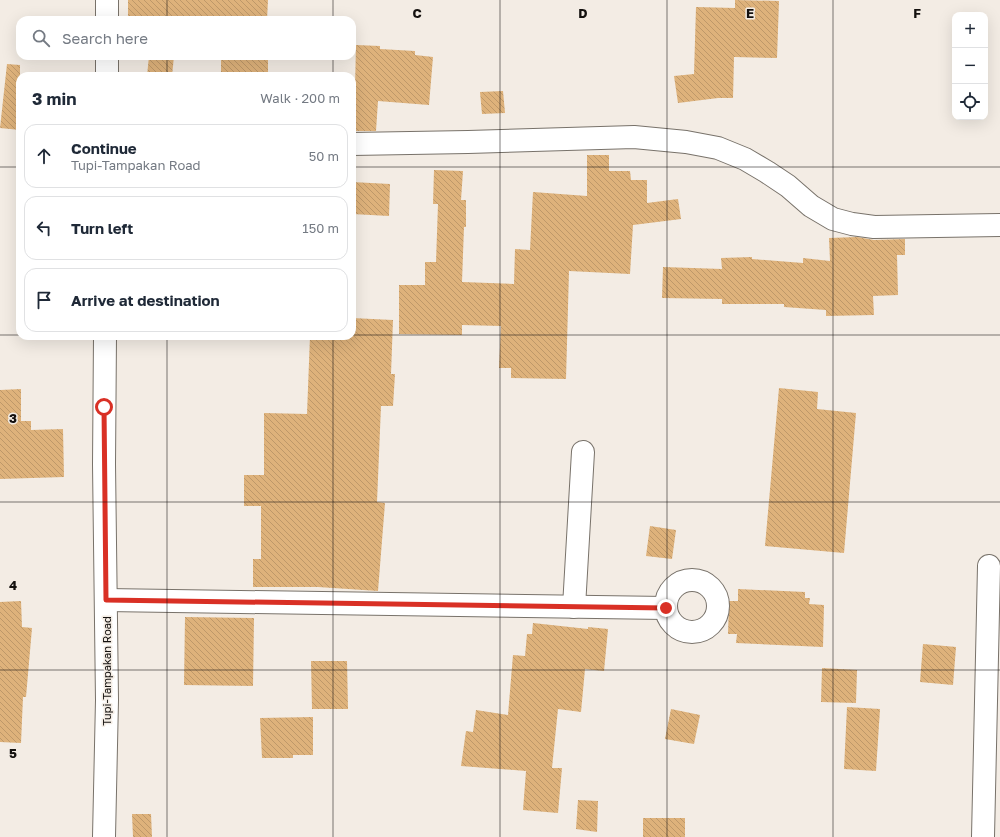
<!DOCTYPE html>
<html lang="en">
<head>
<meta charset="utf-8">
<style>
  :root { --surface:#fff; --page:#f6f6f7; --text:#1f2937; --muted:#747a83; --line:#e0e1e3 }
  body { margin:0; font-family:"Golos Text",sans-serif; background:var(--page); color:var(--text) }
  .controls { position:absolute; right:12px; top:12px; display:grid; overflow:hidden; border-radius:8px; box-shadow:0 4px 16px #0002 }
  .controls button { width:36px; height:36px; display:grid; place-items:center; padding:0; border:0; border-bottom:1px solid var(--line); background:var(--surface); color:var(--text); font:20px sans-serif }
  .stop { position:absolute; width:12px; height:12px; margin:-9px; border:3px solid #d93025; border-radius:50%; background:#fff }
  .stop.end { background:#d93025; border-color:#fff; box-shadow:0 1px 4px #0008 }
  .list { margin:0; padding:0; list-style:none }
  h2 { display:flex; justify-content:space-between; align-items:center; height:52px; margin:0; padding:0 16px; font-size:17px }
  h2 small { font-size:13px; font-weight:400; color:var(--muted) }
  .list li { display:grid; grid-template-columns:26px 1fr auto; gap:12px; align-items:center; box-sizing:border-box; height:64px; margin:0 8px 8px; padding:0 8px; border:1px solid var(--line); border-radius:12px }
  .list b { display:block; font-size:15px; white-space:nowrap }
  .list p { margin:0; font-size:13px; white-space:nowrap; color:var(--muted) }
  .list em { font-size:13px; font-style:normal; color:var(--muted) }
  .icon { flex:none; width:22px; height:22px; fill:none; stroke:currentColor; stroke-width:2; stroke-linecap:round; stroke-linejoin:round }
  .map { position:relative; flex:none; width:1000px; height:837px; overflow:hidden }
  .search { position:absolute; background:var(--surface); box-shadow:0 4px 16px #0002; left:16px; top:16px; width:340px; height:44px; display:flex; align-items:center; gap:10px; box-sizing:border-box; padding:0 14px; border-radius:12px; color:var(--muted); font-size:15px }
  .panel { position:absolute; background:var(--surface); box-shadow:0 4px 16px #0002; left:16px; top:72px; width:340px; height:268px; border-radius:12px }
  .map>svg:first-child { display:block }
  .building { fill:url(#building-back-hatch) }
  .lines { fill:none; stroke-linecap:round; stroke-linejoin:round }
  .minor-casing { stroke:#78726a; stroke-width:24 }
  .secondary-casing { stroke:#78726a; stroke-width:24 }
  .minor { stroke:#fff; stroke-width:22 }
  .secondary { stroke:#fff; stroke-width:22 }
  .route { stroke:#d93025; stroke-width:5 }
  .grid { fill:none; stroke:#14110f; stroke-width:1; stroke-opacity:0.55 }
  .labels { text-anchor:middle; dominant-baseline:central; stroke-width:3; stroke-linejoin:round; paint-order:stroke }
  .street-label { font-size:11px; fill:#14110f; stroke:#f3ece4 }
  .grid-label { font-size:13px; text-anchor:middle; font-weight:bold; fill:#14110f; stroke:#f3ece4; stroke-width:3; stroke-linejoin:round; paint-order:stroke }
</style>
</head>
<body>
<div class="map">
<svg width="1000" height="837" viewBox="0 0 1000 837">
  <defs>
    <pattern id="building-back-hatch" width="6" height="6" patternUnits="userSpaceOnUse"><rect width="6" height="6" fill="#deb27b"/><path d="M-1 5l2 2M0 0l6 6M5-1l2 2" fill="none" stroke="#be9869"/></pattern>
  </defs>
  <rect width="100%" height="100%" fill="#f3ece4"/>
  <g class="building">
    <polygon points="128,0 268,0 267,20 165,20 165,18 128,16"/>
    <polygon points="735,0 779,1 777,58 734,57 733,98 718,98 678,103 674,76 694,74 696,7 735,8"/>
    <polygon points="356,45 380,46 380,49 415,51 415,55 433,57 429,105 378,101 376,131 354,131"/>
    <polygon points="149,56 174,56 172,76 147,76"/>
    <rect x="221" y="56" width="47" height="20"/>
    <polygon points="7,64 20,65 20,130 0,128"/>
    <polygon points="503,91 505,113 482,114 480,92"/>
    <polygon points="587,155 609,155 609,171 630,171 631,180 647,180 647,203 678,199 681,219 633,225 630,274 569,271 566,379 511,378 511,368 499,368 501,326 462,325 462,335 399,334 399,285 425,285 425,262 436,262 438,204 433,204 434,170 463,171 461,200 466,200 466,227 464,227 462,282 514,284 515,249 530,250 533,192 587,196"/>
    <polygon points="352,182 390,184 389,216 352,214"/>
    <polygon points="857,237 874,240 905,239 905,255 897,255 898,295 873,296 874,315 826,316 826,310 784,307 784,304 722,304 722,299 662,298 663,267 722,269 721,258 752,257 752,259 803,263 803,258 830,261 829,238"/>
    <polygon points="352,318 393,320 391,374 395,374 393,406 381,406 377,502 385,503 378,591 318,587 253,587 253,559 261,559 261,506 244,506 244,475 264,475 264,413 307,414 310,336 352,336"/>
    <polygon points="779,388 818,392 817,409 856,413 844,553 765,546"/>
    <polygon points="21,389 21,421 31,421 31,430 63,429 64,477 0,479 0,390"/>
    <polygon points="650,526 676,530 672,559 646,556"/>
    <polygon points="738,589 805,592 805,598 810,598 809,604 824,605 823,647 736,643 737,634 728,634 729,601 738,601"/>
    <polygon points="21,601 22,627 32,628 26,697 23,697 21,743 0,742 0,602"/>
    <polygon points="185,617 254,618 253,686 184,685"/>
    <polygon points="533,623 588,629 588,627 608,629 604,671 585,669 581,712 558,709 552,768 562,768 558,813 523,810 526,771 461,766 466,731 473,732 476,710 508,715 513,655 525,656 527,634 532,634"/>
    <polygon points="923,644 956,647 953,685 920,682"/>
    <polygon points="311,661 347,661 348,709 312,709"/>
    <polygon points="822,668 857,670 856,703 821,702"/>
    <polygon points="847,707 880,709 876,771 844,769"/>
    <polygon points="671,709 700,715 694,744 665,739"/>
    <polygon points="313,717 313,755 293,755 293,758 262,758 260,718"/>
    <polygon points="578,800 598,801 597,832 576,829"/>
    <polygon points="132,814 151,814 152,837 133,837"/>
    <rect x="643" y="818" width="42" height="19"/>
  </g>
  <g class="lines">
    <g class="minor-casing">
      <g id="minor">
        <polyline points="352,144 468,142 634,137 686,142 718,148 745,159 767,172 788,186 811,206 833,219 852,224 874,227 1000,225"/>
        <circle cx="692" cy="606" r="26"/>
        <polyline points="106,600 666,608"/>
        <polyline points="574,607 583,452"/>
        <polyline points="983,837 989,566"/>
      </g>
    </g>
    <g class="secondary-casing">
      <g id="secondary">
        <polyline points="107,20 107,0"/>
        <polyline points="107,76 107,56"/>
        <polyline points="104,837 107,700 104,464 105,336"/>
      </g>
    </g>
    <use href="#minor" class="minor"/>
    <use href="#secondary" class="secondary"/>
  </g>
  <g class="lines">
    <polyline class="route" points="104,407 106,600 666,608"/>
  </g>
  <path class="grid" d="M167,0V20M333,0V20M500,0V837M667,0V837M833,0V837M167,56V76M333,56V76M0,167H20M352,167H1000M0,335H20M352,335H1000M167,336V837M333,336V837M0,502H1000M0,670H1000"/>
  <g class="labels">
    <g class="street-label">
      <text transform="translate(106 671) rotate(-90)">Tupi-Tampakan Road</text>
    </g>
  </g>
  <g class="grid-label">
    <text x="417" y="18">C</text>
    <text x="583" y="18">D</text>
    <text x="750" y="18">E</text>
    <text x="917" y="18">F</text>
    <text x="13" y="423">3</text>
    <text x="13" y="590">4</text>
    <text x="13" y="758">5</text>
  </g>
</svg>
<div class="controls">
<button>+</button>
<button>−</button>
<button><svg class="icon" aria-label="locate" viewBox="0 0 24 24"><circle cx="12" cy="12" r="6"/><path d="M12 2v4M12 18v4M2 12h4M18 12h4"/></svg></button>
</div>
<div class="stop" style="left:104px;top:407px"></div>
<div class="stop end" style="left:666px;top:608px"></div>
<div class="search"><svg class="icon" aria-label="search" viewBox="0 0 24 24"><circle cx="10" cy="10" r="6"/><path d="M15 15l6 6"/></svg>Search here</div>
<section class="panel">
<h2>3 min<small>Walk · 200 m</small></h2>
<ul class="list">
<li><svg class="icon" aria-label="ahead" viewBox="0 0 24 24"><path d="M12 20V5M6 11l6-6 6 6"/></svg><div><b>Continue</b><p>Tupi-Tampakan Road</p></div><em>50 m</em></li>
<li><svg class="icon" aria-label="left" viewBox="0 0 24 24"><path d="M17 20v-9H6M10 6l-5 5 5 5"/></svg><div><b>Turn left</b></div><em>150 m</em></li>
<li><svg class="icon" aria-label="arrive" viewBox="0 0 24 24"><path d="M6 21V4h12l-3 4 3 4H6"/></svg><div><b>Arrive at destination</b></div></li>
</ul>
</section>
</div>
</body>
</html>
